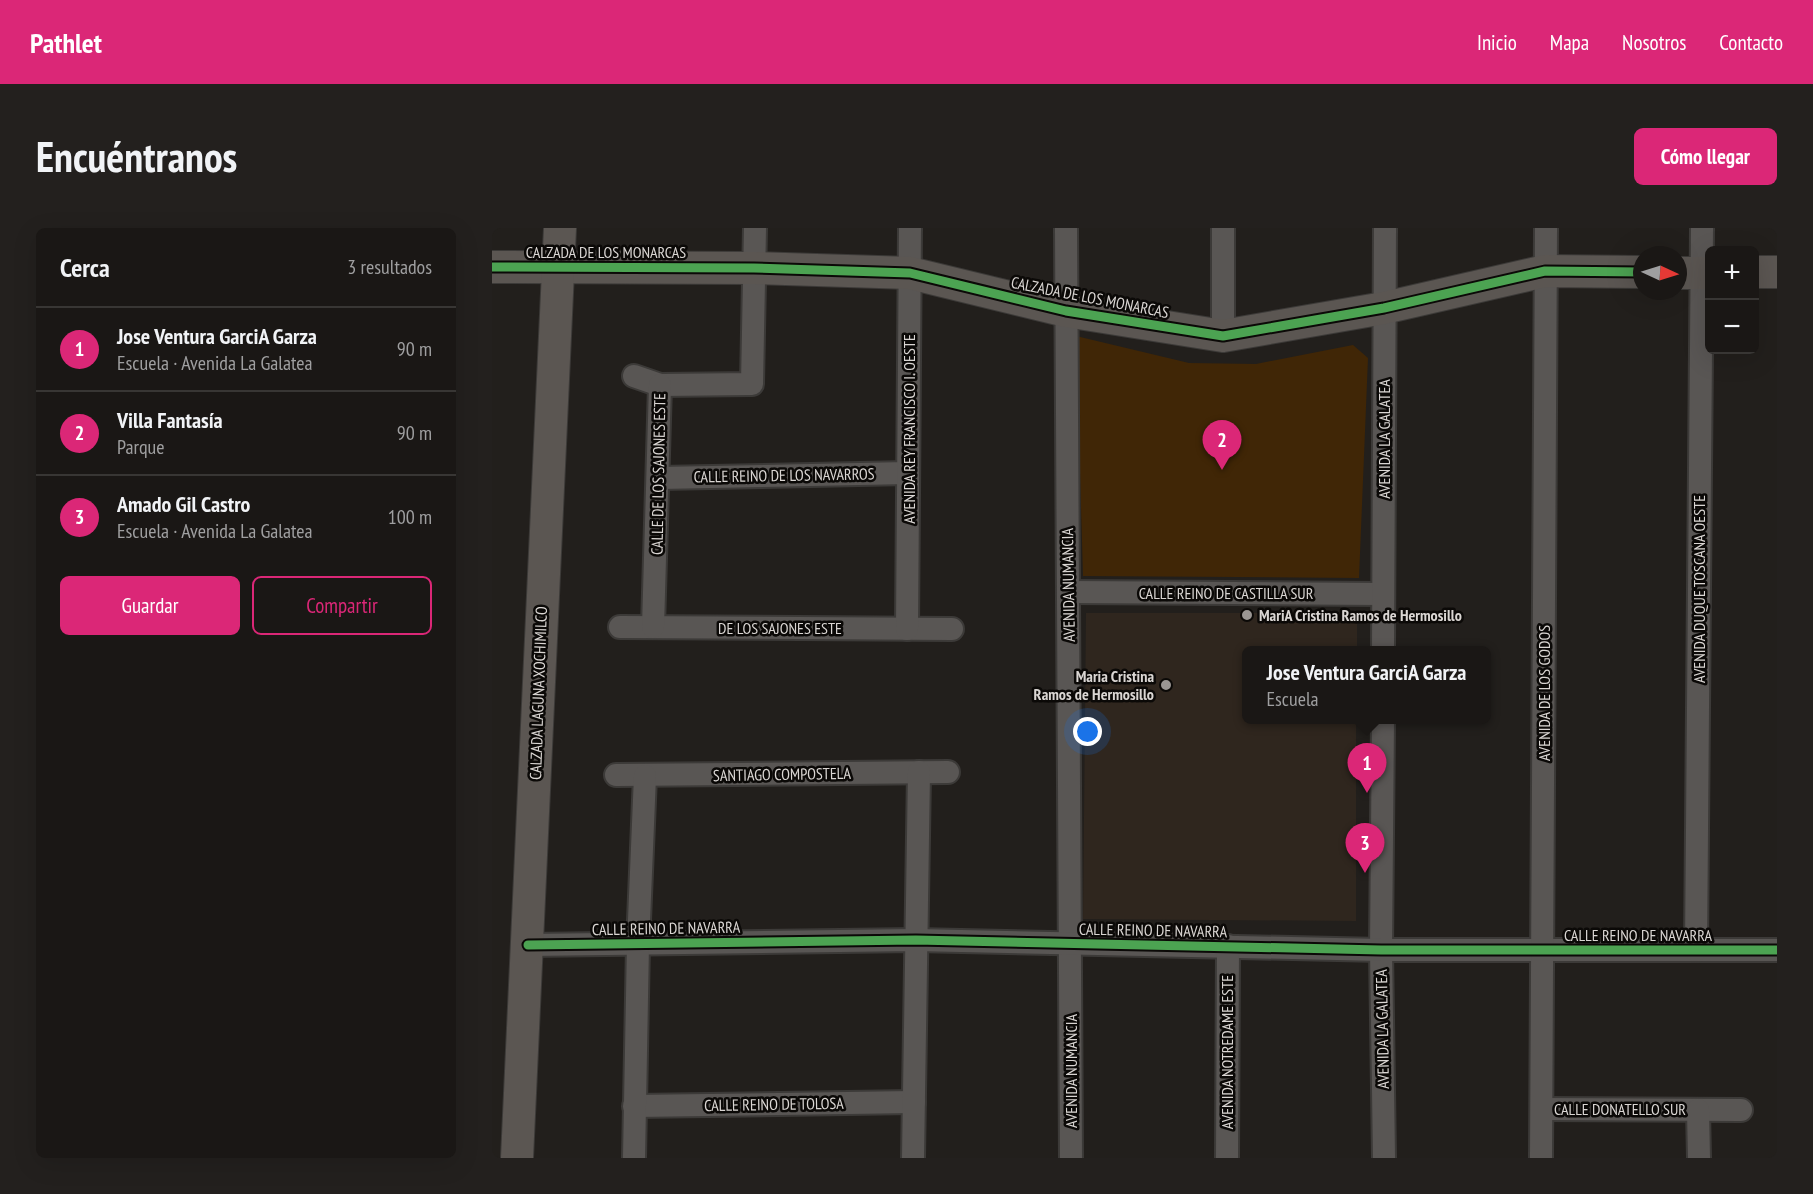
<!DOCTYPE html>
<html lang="es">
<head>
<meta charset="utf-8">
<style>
  :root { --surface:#1a1715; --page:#23201e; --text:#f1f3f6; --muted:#9f9fa0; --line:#383634; --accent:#db2777 }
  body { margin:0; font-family:"PT Sans Narrow",sans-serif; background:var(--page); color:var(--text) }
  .controls { position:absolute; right:18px; top:18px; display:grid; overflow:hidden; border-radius:9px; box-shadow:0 6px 24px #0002 }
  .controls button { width:54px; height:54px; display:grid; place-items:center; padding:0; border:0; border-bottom:2px solid var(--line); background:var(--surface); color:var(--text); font:30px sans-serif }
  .compass { position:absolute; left:1141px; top:18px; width:54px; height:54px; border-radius:50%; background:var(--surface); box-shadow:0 6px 24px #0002; rotate:94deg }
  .you { position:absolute; left:596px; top:504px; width:21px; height:21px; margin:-15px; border:4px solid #fff; border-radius:50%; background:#1a73e8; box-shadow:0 0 0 9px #1a73e833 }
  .badge { display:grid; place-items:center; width:39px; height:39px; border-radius:50%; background:var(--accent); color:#fff; font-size:20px; font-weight:700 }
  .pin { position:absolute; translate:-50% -50px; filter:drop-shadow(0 2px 3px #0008) }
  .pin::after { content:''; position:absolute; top:32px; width:21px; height:18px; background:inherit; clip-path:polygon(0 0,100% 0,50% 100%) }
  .popup { position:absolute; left:750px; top:418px; width:249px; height:78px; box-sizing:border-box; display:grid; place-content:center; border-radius:9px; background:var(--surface); filter:drop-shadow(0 2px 4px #0005); font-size:20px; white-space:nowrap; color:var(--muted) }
  .popup b { font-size:22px; color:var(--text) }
  .popup::after { content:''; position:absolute; left:50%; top:100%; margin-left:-12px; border:12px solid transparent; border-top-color:var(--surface) }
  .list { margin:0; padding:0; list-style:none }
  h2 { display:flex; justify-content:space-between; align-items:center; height:78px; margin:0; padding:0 24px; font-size:26px }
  h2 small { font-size:20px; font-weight:400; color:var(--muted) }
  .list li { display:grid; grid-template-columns:39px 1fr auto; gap:18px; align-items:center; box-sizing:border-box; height:84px; padding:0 24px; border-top:2px solid var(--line) }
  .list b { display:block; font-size:22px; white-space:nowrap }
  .list p { margin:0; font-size:20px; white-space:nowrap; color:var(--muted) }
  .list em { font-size:20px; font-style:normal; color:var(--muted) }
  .actions { display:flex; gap:12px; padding:18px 24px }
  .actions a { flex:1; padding:14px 0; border:2px solid var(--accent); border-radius:9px; text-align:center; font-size:21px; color:var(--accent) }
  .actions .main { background:var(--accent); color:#fff }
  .map { position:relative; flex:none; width:1285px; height:930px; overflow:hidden; border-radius:9px }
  header { display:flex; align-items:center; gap:36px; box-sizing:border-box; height:84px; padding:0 30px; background:var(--accent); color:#fff }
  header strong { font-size:28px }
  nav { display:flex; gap:33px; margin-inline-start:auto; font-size:21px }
  .intro { display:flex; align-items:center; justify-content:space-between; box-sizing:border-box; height:144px; padding:0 36px }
  h1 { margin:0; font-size:42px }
  .button { padding:15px 27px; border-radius:9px; background:var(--accent); color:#fff; font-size:21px; font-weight:700 }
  main { display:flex; gap:36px; padding:0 36px }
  aside { flex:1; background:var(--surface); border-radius:9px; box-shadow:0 6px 24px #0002 }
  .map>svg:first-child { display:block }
  .built { fill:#2f261e }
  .green { fill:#402606 }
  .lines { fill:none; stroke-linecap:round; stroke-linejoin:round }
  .street-casing { stroke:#3c3a38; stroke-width:26 }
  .secondary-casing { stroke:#3c3a38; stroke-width:34 }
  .street { stroke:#595654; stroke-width:22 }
  .secondary { stroke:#5b5652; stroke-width:32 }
  .cycleway-casing { stroke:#0b0907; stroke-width:13 }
  .cycleway { stroke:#4ca352; stroke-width:9 }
  .poi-dot { fill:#9a9693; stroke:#0b0907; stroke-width:2 }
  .labels { text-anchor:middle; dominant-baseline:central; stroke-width:5; stroke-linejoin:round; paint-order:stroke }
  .street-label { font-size:16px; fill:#dad6d3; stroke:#0b0907 }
  .poi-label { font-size:16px; font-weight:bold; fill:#dad6d3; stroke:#0b0907; text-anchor:start }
</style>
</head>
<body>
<header>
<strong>Pathlet</strong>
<nav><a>Inicio</a><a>Mapa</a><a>Nosotros</a><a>Contacto</a></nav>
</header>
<div class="intro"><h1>Encuéntranos</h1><a class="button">Cómo llegar</a></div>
<main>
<aside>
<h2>Cerca<small>3 resultados</small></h2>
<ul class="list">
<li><span class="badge">1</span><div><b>Jose Ventura GarciA Garza</b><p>Escuela · Avenida La Galatea</p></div><em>90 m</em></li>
<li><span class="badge">2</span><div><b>Villa Fantasía</b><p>Parque</p></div><em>90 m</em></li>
<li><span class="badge">3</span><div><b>Amado Gil Castro</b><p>Escuela · Avenida La Galatea</p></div><em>100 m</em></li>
</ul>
<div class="actions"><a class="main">Guardar</a><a>Compartir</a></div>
</aside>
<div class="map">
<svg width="1285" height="930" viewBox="0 0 1285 930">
  <rect width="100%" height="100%" fill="#221f1c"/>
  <polygon class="built" points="594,385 865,385 865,422 755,422 755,492 864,492 864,693 591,691"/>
  <polygon class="green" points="584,108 697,135 764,136 861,117 876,130 867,350 591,348"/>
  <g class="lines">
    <g class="street-casing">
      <g id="street">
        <polyline points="574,0 579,930"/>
        <polyline points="731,108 731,0"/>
        <polyline points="142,148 168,157 260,156 263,0"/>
        <polyline points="167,250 416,245"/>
        <polyline points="576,364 891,366"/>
        <polyline points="128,399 460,401"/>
        <polyline points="161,399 168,157"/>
        <polyline points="415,401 418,0"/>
        <polyline points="891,422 893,0"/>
        <polyline points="891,492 889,722 892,930"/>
        <polyline points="124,547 456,544"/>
        <polyline points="36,717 424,712 889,722 1285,722"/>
        <polyline points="1204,722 1210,0"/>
        <polyline points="142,878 422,874"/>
        <polyline points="1050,881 1249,882"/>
        <polyline points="1206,882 1207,930"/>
        <polyline points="142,930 146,716 153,548"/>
        <polyline points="421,930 427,544"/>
        <polyline points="735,930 736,718"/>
        <polyline points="1049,930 1054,0"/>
      </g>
    </g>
    <g class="secondary-casing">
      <g id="secondary">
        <polyline points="0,39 262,40 418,45 574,83 731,108 892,80 1053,43 1150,44"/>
        <polyline points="1262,44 1285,44"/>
        <polyline points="1186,45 1218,45"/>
        <polyline points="25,930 68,0"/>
      </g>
    </g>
    <use href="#street" class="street"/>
    <use href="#secondary" class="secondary"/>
    <g class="cycleway-casing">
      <g id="cycleway">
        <polyline points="0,39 262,40 418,45 574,83 731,108 892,80 1053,43 1150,44"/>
        <polyline points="36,717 424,712 889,722 1285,722"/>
      </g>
    </g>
    <use href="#cycleway" class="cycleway"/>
  </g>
  <g class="poi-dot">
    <circle cx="755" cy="387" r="6"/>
    <circle cx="674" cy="457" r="6"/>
  </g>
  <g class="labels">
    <g class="street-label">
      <text x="114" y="24">CALZADA DE LOS MONARCAS</text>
      <text transform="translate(598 69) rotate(11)">CALZADA DE LOS MONARCAS</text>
      <text transform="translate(417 201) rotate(-90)">AVENIDA REY FRANCISCO I. OESTE</text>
      <text transform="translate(892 211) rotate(-90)">AVENIDA LA GALATEA</text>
      <text transform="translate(166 246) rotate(-89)">CALLE DE LOS SAJONES ESTE</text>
      <text transform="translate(292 247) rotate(-1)">CALLE REINO DE LOS NAVARROS</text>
      <text transform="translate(576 357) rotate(-91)">AVENIDA NUMANCIA</text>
      <text transform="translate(1207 361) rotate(-90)">AVENIDA DUQUE TOSCANA OESTE</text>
      <text x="734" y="365">CALLE REINO DE CASTILLA SUR</text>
      <text x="288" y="400">DE LOS SAJONES ESTE</text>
      <text transform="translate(46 465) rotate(-88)">CALZADA LAGUNA XOCHIMILCO</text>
      <text transform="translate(1052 465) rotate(-90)">AVENIDA DE LOS GODOS</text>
      <text transform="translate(290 546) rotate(-1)">SANTIAGO COMPOSTELA</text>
      <text transform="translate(174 700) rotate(-1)">CALLE REINO DE NAVARRA</text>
      <text transform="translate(661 702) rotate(1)">CALLE REINO DE NAVARRA</text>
      <text x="1146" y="707">CALLE REINO DE NAVARRA</text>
      <text transform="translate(890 801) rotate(-91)">AVENIDA LA GALATEA</text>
      <text transform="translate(735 824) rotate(-90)">AVENIDA NOTREDAME ESTE</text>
      <text transform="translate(579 843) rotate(-90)">AVENIDA NUMANCIA</text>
      <text transform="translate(282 876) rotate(-1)">CALLE REINO DE TOLOSA</text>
      <text x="1128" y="881">CALLE DONATELLO SUR</text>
    </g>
    <g class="poi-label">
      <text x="767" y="387">MariA Cristina Ramos de Hermosillo</text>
      <text x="662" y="448" text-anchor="end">Maria Cristina<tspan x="662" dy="18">Ramos de Hermosillo</tspan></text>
    </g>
  </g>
</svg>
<div class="controls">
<button>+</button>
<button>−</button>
</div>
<svg class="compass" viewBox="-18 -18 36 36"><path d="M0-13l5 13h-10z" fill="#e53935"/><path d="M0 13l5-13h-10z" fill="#9f9fa0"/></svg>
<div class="you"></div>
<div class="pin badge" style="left:875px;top:565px">1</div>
<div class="popup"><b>Jose Ventura GarciA Garza</b>Escuela</div>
<div class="pin badge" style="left:730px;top:242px">2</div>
<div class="pin badge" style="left:873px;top:645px">3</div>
</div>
</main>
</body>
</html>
